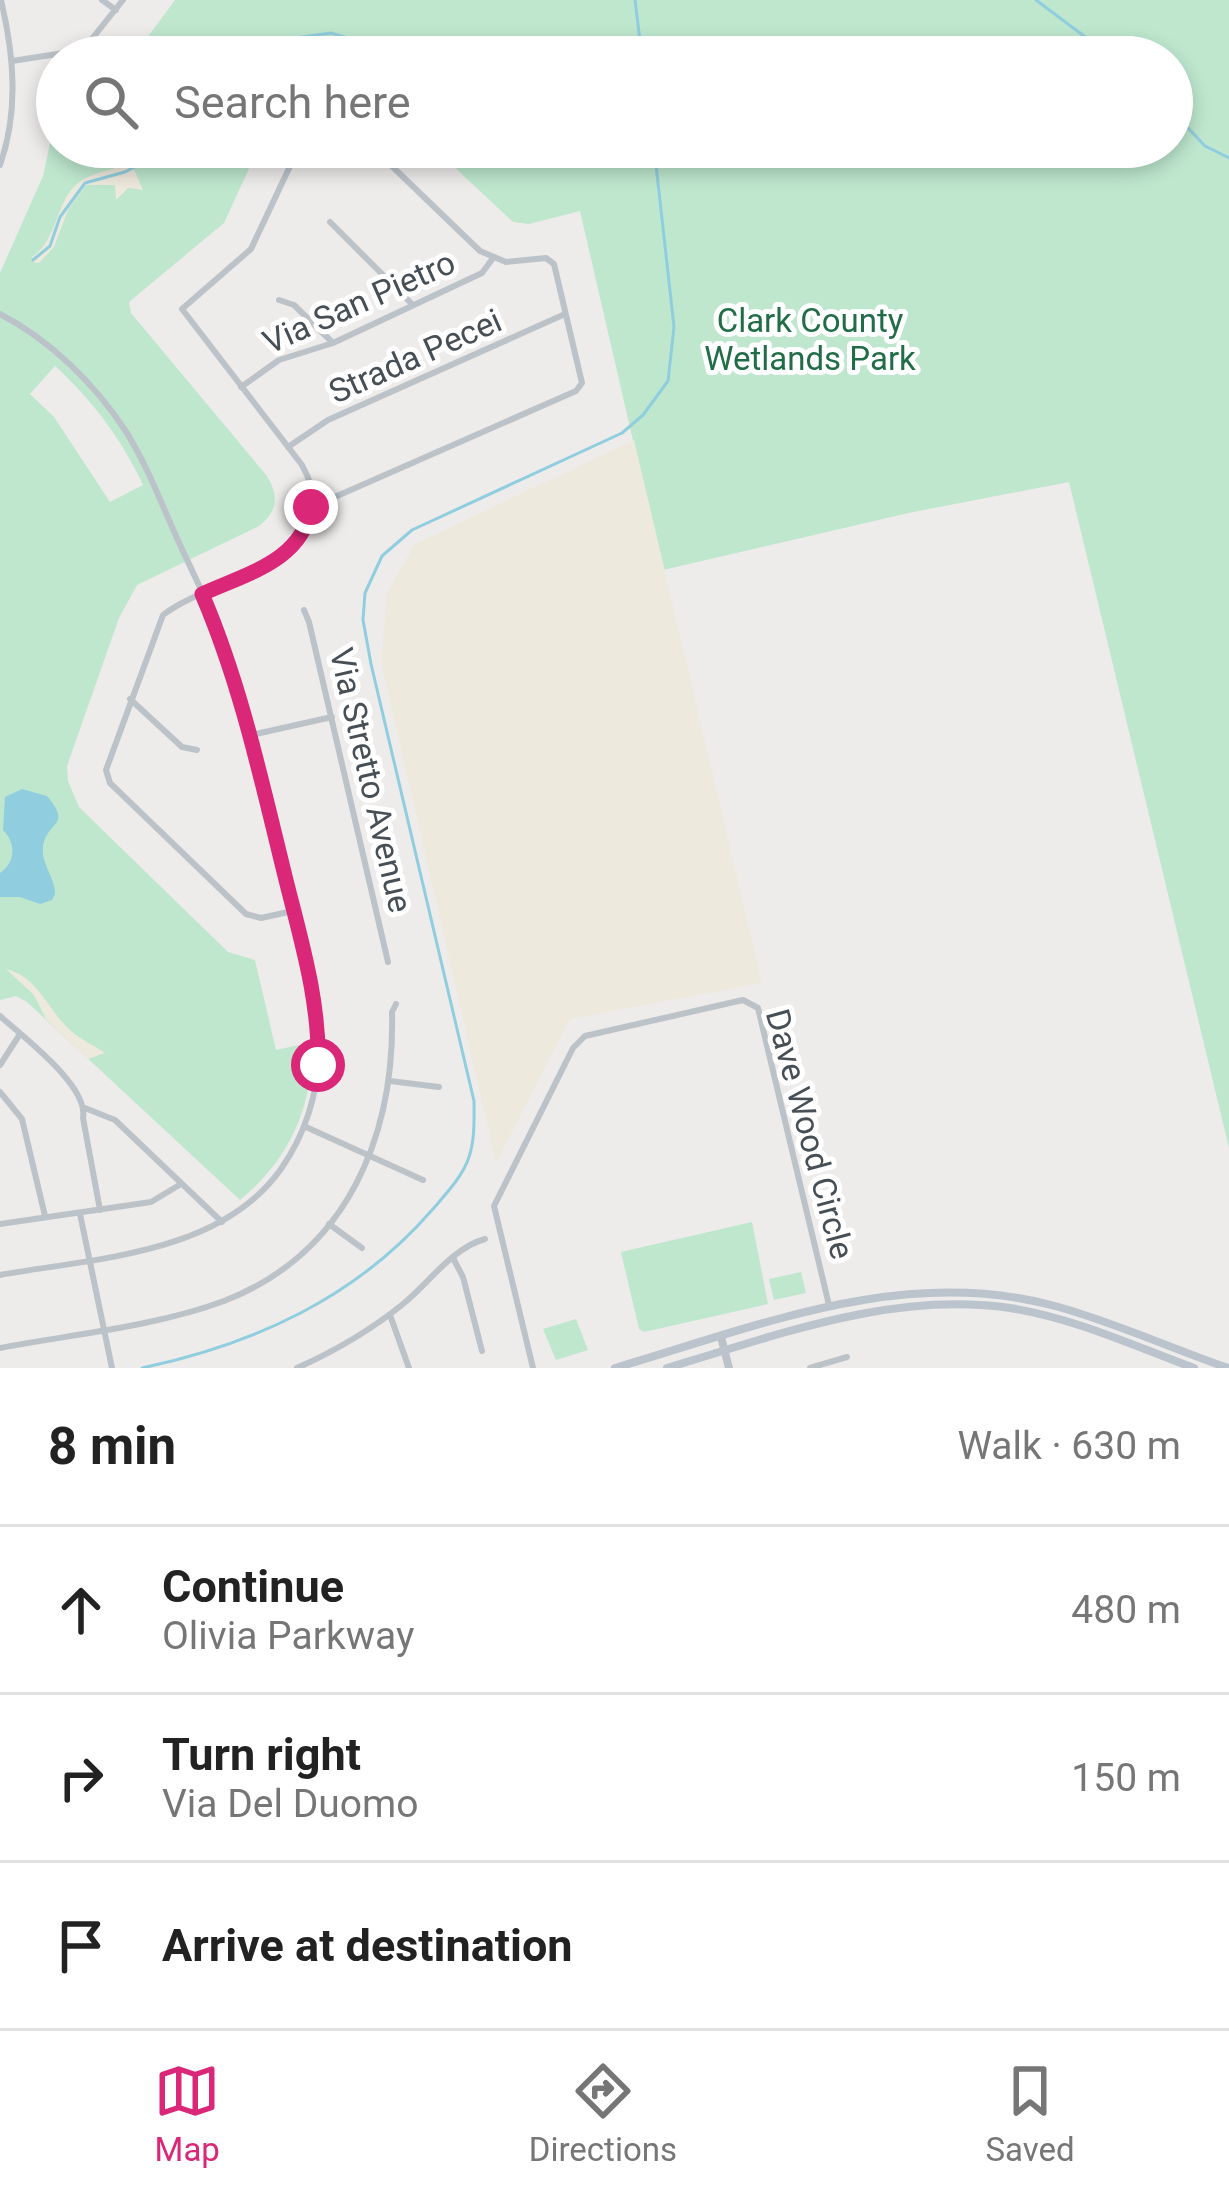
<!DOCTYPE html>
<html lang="en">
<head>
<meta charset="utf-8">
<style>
  :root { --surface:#fff; --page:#f2f2f2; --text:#222; --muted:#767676; --line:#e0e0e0; --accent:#db2777 }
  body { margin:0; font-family:Roboto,sans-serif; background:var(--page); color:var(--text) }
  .stop { position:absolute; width:36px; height:36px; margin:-27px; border:9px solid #db2777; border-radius:50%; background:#fff }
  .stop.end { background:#db2777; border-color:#fff; box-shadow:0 3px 12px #0008 }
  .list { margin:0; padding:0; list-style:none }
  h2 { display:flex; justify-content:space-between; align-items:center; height:156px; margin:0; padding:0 48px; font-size:51px }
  h2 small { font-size:39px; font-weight:400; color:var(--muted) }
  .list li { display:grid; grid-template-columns:78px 1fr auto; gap:36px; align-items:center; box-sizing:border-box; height:168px; padding:0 48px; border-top:3px solid var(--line) }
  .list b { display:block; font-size:45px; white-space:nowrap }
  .list p { margin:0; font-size:39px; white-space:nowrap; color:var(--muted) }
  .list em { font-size:39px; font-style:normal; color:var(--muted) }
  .icon { flex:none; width:66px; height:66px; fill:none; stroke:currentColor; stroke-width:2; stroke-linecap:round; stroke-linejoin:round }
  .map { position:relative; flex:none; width:1229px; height:1368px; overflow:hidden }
  .search { position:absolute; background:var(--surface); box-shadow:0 6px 18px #0003; left:36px; right:36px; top:36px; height:132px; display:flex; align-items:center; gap:30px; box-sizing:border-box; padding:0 42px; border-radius:66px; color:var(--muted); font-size:45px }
  .sheet { height:660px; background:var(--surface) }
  nav { display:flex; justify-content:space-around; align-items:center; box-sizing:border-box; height:168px; border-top:3px solid var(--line); background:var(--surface); font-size:33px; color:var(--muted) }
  nav a { display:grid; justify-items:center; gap:6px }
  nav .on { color:var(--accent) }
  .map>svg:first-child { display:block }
  .green { fill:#bee7ce; fill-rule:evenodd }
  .sand { fill:#eee9dd }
  .water { fill:#90cedf }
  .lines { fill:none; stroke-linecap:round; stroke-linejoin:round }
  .stream { stroke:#90cedf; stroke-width:3 }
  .minor { stroke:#bbc3c9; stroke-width:6 }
  .tertiary { stroke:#bbc3c9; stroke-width:8 }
  .secondary { stroke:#bbc4cd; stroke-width:8 }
  .route { stroke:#db2777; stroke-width:15 }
  .labels { text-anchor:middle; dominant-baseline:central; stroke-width:10; stroke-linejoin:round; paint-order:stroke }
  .street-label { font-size:33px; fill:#464f56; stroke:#fff }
  .park-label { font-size:33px; fill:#216d47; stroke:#fff }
</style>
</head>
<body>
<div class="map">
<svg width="1229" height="1368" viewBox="0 0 1229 1368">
  <rect width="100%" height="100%" fill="#eeebeb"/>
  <g class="green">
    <polygon points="175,0 1229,0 1229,1148 1069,482 913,512 663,570 580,211 529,224 513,222 433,147 1172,147 1172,57 342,57 322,49 302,57 133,57"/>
    <path d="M57,111V147H259L224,223L129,302L131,313L267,476C279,496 278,511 259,526L137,585L119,618L67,766L68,781L79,807L228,952L255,960L276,1050L313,1042C312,1107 291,1158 240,1200L27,1002L16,996L0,1000V273L43,176ZM55,366C93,401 121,438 143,485L110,502L54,417L30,394Z"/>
    <polygon points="752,1222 768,1304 644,1332 639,1329 621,1252"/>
    <polygon points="801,1272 806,1293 774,1300 769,1279"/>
    <polygon points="576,1319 588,1350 556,1360 543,1329"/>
  </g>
  <g class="sand">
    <path d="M124,165L133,167L143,190L128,188L116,200L115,185H86L68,210L54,247L39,263L34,262L32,257C58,240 55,202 78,183C91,173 109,171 124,165Z"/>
    <polygon points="634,440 762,983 570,1019 496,1163 381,662 387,593 415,544"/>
    <path d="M6,969C39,977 48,1011 71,1031C81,1040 94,1045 105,1053L88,1059L46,1019L34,995Z"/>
  </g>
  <path class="water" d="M22,789L47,796C73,827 47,820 43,847C41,864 55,877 55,894L52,900L40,904L20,897H0V873C16,862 16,843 3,830L5,797Z"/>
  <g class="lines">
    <g class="stream">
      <polyline points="635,0 642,57"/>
      <polyline points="1036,0 1112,57"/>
      <polyline points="279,57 295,38 331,33 410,57"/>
      <polyline points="1172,111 1205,146 1229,158"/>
      <polyline points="33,260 50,246 60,217 85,183 125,172 172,147"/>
      <path d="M142,1368C254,1344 356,1298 432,1210C445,1195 463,1176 469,1157C475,1139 474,1120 474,1101L371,664L363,620L365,593L382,556L412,530L622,433L643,415L668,381L674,327L654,147"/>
    </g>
    <g class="minor">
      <polyline points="102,0 116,10"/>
      <polyline points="12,61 83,50 123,0"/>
      <path d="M0,165C19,111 14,55 1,0"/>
      <polyline points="330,222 412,304"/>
      <polyline points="279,300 294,305 331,341"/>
      <path d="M0,314C50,340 94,383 125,430C146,463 160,500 176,536C196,580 219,624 233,670C255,739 269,811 286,881C299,935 320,994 319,1050C318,1094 306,1133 281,1169C220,1255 94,1258 0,1275"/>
      <polyline points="241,387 279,360 333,343 482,273 493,258"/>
      <polyline points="288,447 328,420 565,314"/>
      <polyline points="312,507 576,391 582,383 554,264 546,258 506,262 480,251 372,147"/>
      <polyline points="304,610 309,622 388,962"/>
      <polyline points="130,699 182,747 197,750"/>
      <polyline points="251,735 332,717"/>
      <path d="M293,911L261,918L246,914L110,783L106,770L163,615C212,576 355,561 302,465L182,309L251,249L299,147"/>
      <path d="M0,1016C23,1037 89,1086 83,1118L100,1210"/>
      <polyline points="0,1065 20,1034"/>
      <polyline points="390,1081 439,1087"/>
      <polyline points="0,1092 22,1119 45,1216"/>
      <polyline points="85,1108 115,1120 222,1222"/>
      <polyline points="306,1127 423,1180"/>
      <polyline points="80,1214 112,1368"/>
      <polyline points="0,1224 151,1202 181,1184"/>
      <polyline points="329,1224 362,1248"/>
      <polyline points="453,1258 463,1277 482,1351"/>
      <polyline points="390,1315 409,1368"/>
      <path d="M0,1348C73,1334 154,1327 224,1301C348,1253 395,1135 392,1012L396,1004"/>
      <path d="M297,1368C335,1351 371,1330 403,1304C429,1283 452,1248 485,1239"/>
      <polyline points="533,1368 494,1206 573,1048 585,1036 743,1000 758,1008 829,1305"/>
      <polyline points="810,1368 847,1357"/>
    </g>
    <polyline class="tertiary" points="721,1337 729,1368"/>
    <g class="secondary">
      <path d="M615,1368C758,1326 904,1265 1055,1306C1114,1322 1170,1348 1228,1368"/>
      <path d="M667,1368C778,1335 892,1291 1010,1308C1074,1318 1134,1346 1194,1368"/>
    </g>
  </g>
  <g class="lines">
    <path class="route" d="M311,507C303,561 245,574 202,594C241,685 261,779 285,876C300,937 320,1001 318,1065"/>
  </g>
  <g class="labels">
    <g class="street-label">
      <text transform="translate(359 302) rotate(-24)">Via San Pietro</text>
      <text transform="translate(415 356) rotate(-24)">Strada Pecei</text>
      <text transform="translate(371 780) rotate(77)">Via Stretto Avenue</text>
      <text transform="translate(810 1134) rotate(75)">Dave Wood Circle</text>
    </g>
    <g class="park-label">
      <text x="810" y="320">Clark County<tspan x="810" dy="38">Wetlands Park</tspan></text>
    </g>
  </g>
</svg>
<div class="stop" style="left:318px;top:1065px"></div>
<div class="stop end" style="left:311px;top:507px"></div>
<div class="search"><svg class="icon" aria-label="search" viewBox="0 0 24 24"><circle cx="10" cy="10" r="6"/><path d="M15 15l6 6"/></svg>Search here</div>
</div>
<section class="sheet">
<h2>8 min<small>Walk · 630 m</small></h2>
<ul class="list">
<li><svg class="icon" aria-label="ahead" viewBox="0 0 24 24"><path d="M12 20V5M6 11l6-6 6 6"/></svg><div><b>Continue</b><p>Olivia Parkway</p></div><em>480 m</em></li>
<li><svg class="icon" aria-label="right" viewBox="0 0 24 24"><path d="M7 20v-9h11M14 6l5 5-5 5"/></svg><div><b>Turn right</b><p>Via Del Duomo</p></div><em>150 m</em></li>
<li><svg class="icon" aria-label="arrive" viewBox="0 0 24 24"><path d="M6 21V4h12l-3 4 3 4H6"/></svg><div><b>Arrive at destination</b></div></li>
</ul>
</section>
<nav>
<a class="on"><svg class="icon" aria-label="map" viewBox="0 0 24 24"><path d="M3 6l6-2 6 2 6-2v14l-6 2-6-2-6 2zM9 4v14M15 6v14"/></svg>Map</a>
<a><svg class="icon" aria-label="directions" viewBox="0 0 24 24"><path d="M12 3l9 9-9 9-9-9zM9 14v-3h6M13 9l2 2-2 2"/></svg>Directions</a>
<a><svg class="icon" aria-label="saved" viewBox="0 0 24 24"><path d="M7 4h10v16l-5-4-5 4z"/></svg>Saved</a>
</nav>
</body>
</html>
